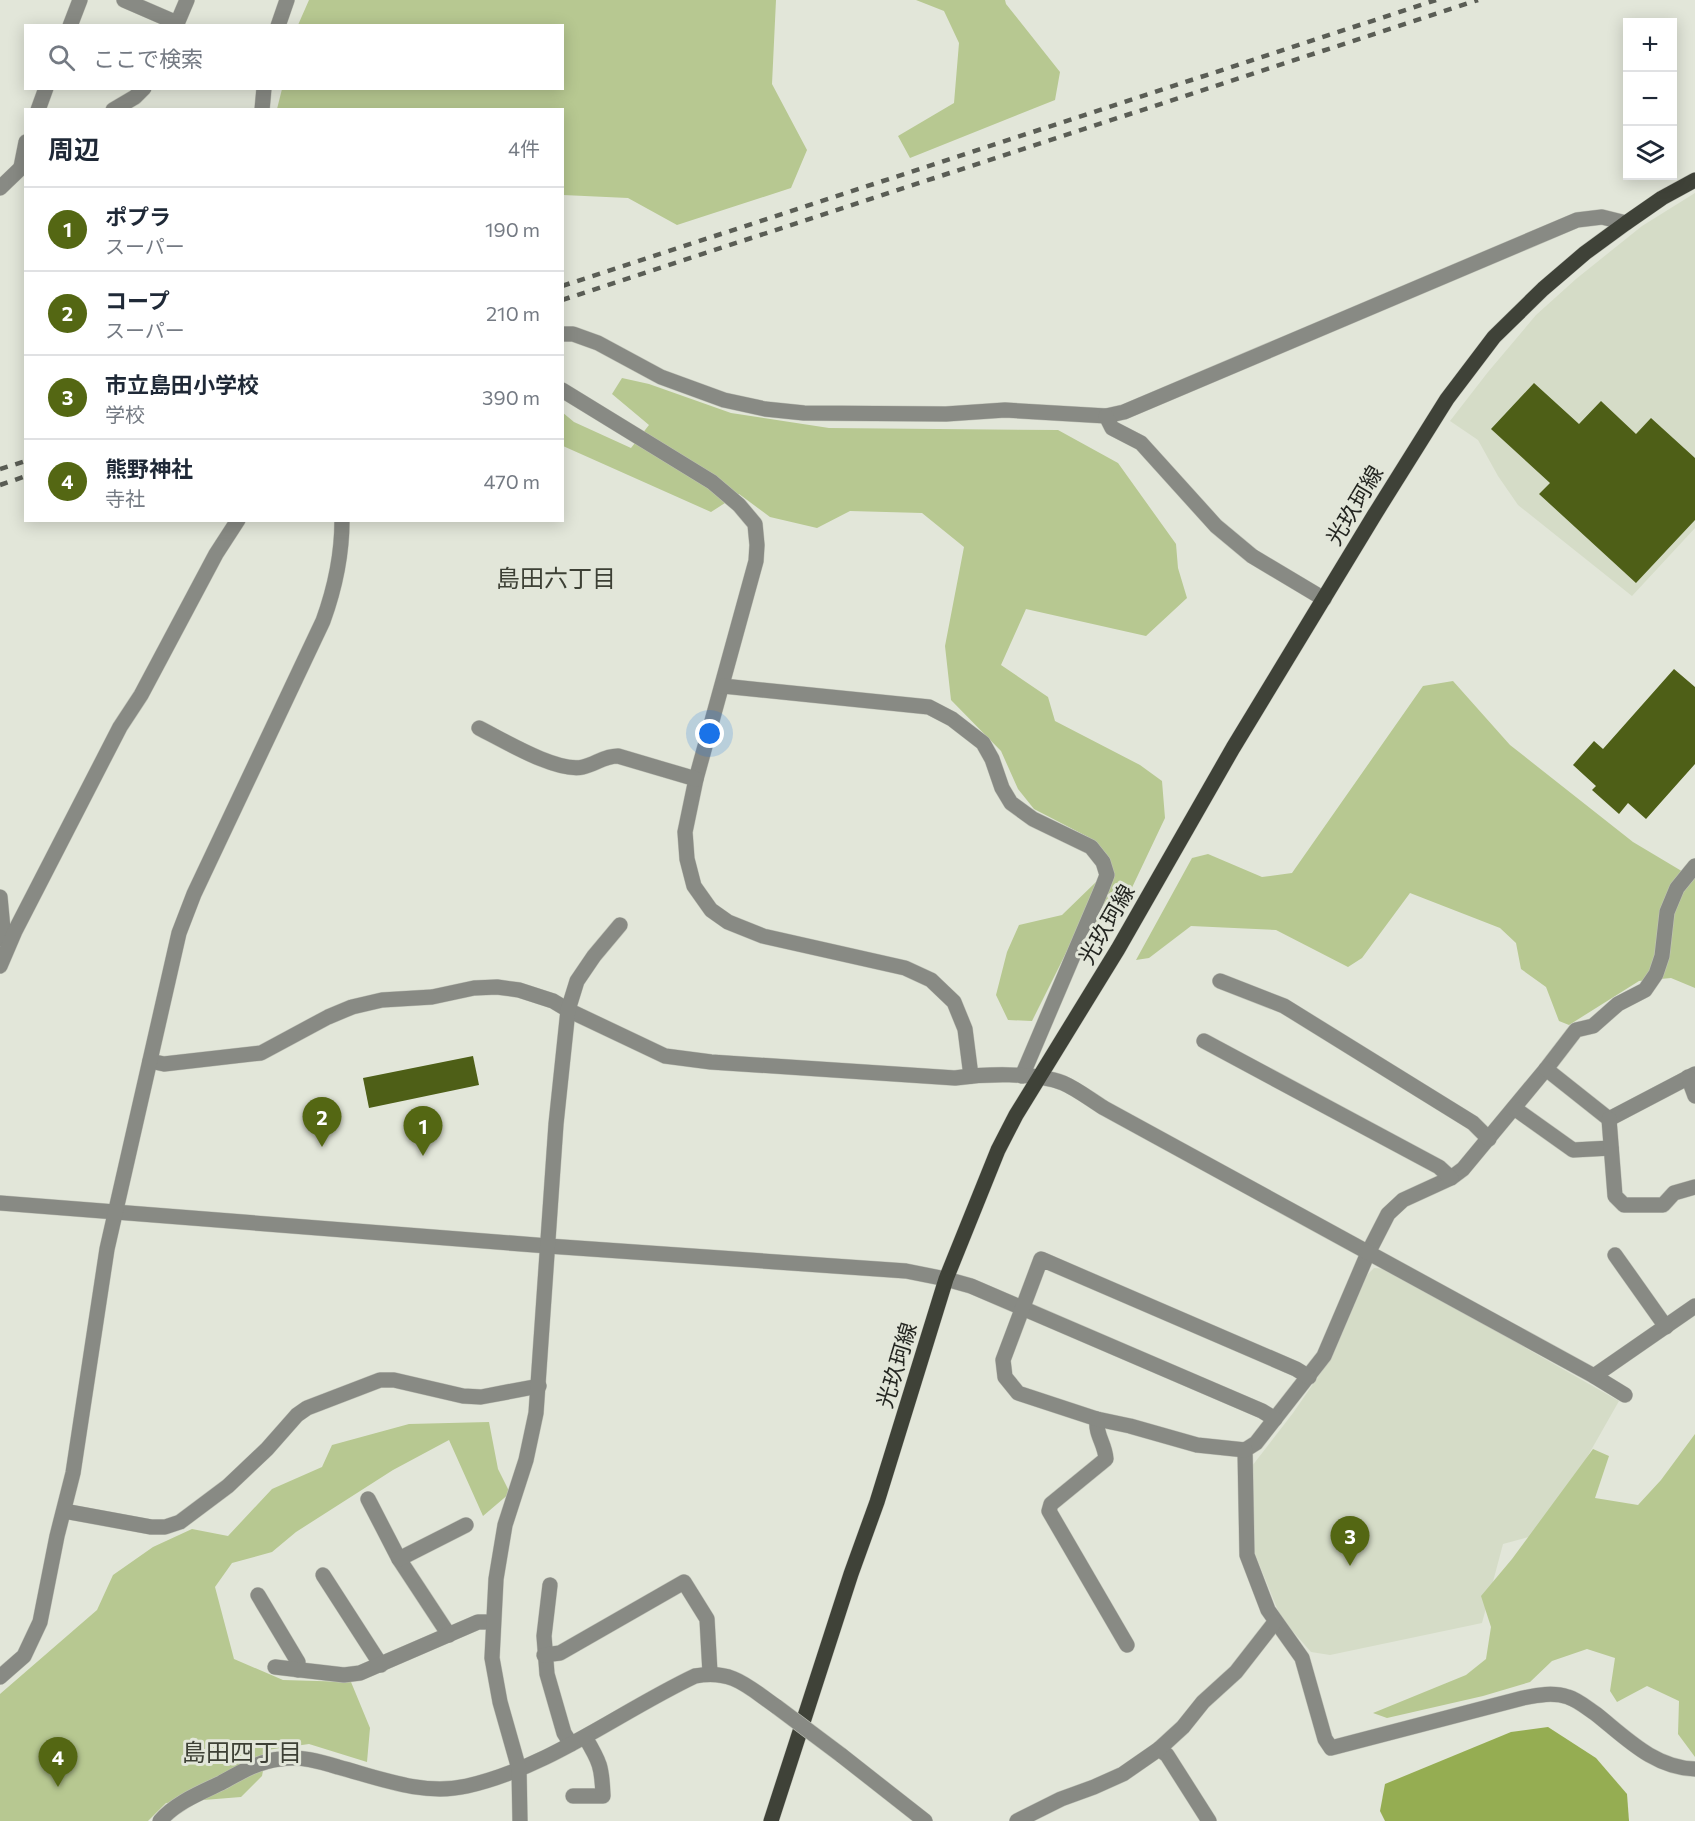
<!DOCTYPE html>
<html lang="ja">
<head>
<meta charset="utf-8">
<style>
  :root { --surface:#fff; --page:#f6f6f7; --text:#1f2937; --muted:#747a83; --line:#e0e1e3; --accent:#546713 }
  body { margin:0; font-family:Commissioner,"Noto Sans JP",sans-serif; background:var(--page); color:var(--text) }
  .controls { position:absolute; right:18px; top:18px; display:grid; overflow:hidden; border-radius:0px; box-shadow:0 3px 15px #0003 }
  .controls button { width:54px; height:54px; display:grid; place-items:center; padding:0; border:0; border-bottom:2px solid var(--line); background:var(--surface); color:var(--text); font:30px sans-serif }
  .you { position:absolute; left:710px; top:734px; width:21px; height:21px; margin:-15px; border:4px solid #fff; border-radius:50%; background:#1a73e8; box-shadow:0 0 0 9px #1a73e833 }
  .badge { display:grid; place-items:center; width:39px; height:39px; border-radius:50%; background:var(--accent); color:#fff; font-size:20px; font-weight:700 }
  .pin { position:absolute; translate:-50% -50px; filter:drop-shadow(0 2px 3px #0008) }
  .pin::after { content:''; position:absolute; top:32px; width:21px; height:18px; background:inherit; clip-path:polygon(0 0,100% 0,50% 100%) }
  .list { margin:0; padding:0; list-style:none }
  h2 { display:flex; justify-content:space-between; align-items:center; height:78px; margin:0; padding:0 24px; font-size:26px }
  h2 small { font-size:20px; font-weight:400; color:var(--muted) }
  .list li { display:grid; grid-template-columns:39px 1fr auto; gap:18px; align-items:center; box-sizing:border-box; height:84px; padding:0 24px; border-top:2px solid var(--line) }
  .list b { display:block; font-size:22px; white-space:nowrap }
  .list p { margin:0; font-size:20px; white-space:nowrap; color:var(--muted) }
  .list em { font-size:20px; font-style:normal; color:var(--muted) }
  .icon { flex:none; width:33px; height:33px; fill:none; stroke:currentColor; stroke-width:2; stroke-linecap:round; stroke-linejoin:round }
  .map { position:relative; flex:none; width:1695px; height:1821px; overflow:hidden }
  .search { position:absolute; background:var(--surface); box-shadow:0 3px 15px #0003; left:24px; top:24px; width:540px; height:66px; display:flex; align-items:center; gap:15px; box-sizing:border-box; padding:0 21px; border-radius:0px; color:var(--muted); font-size:22px }
  .panel { position:absolute; background:var(--surface); box-shadow:0 3px 15px #0003; left:24px; top:108px; width:540px; height:414px; border-radius:0px }
  .map>svg:first-child { display:block }
  .built { fill:#d5dcc7 }
  .green { fill:#b7c891 }
  .water { fill:#95ad52 }
  .building { fill:#4e5f17 }
  .lines { fill:none; stroke-linecap:round; stroke-linejoin:round }
  .minor-casing { stroke:#c0c3b8; stroke-width:16 }
  .major-casing { stroke:#c0c3b8; stroke-width:16 }
  .minor { stroke:#888a84; stroke-width:15 }
  .major { stroke:#3f4238; stroke-width:15 }
  .rail { stroke:#5a5d55; stroke-width:4.5; stroke-dasharray:8 8; stroke-linecap:butt }
  .minor-bridge-casing { stroke:#c0c3b8; stroke-width:16; stroke-linecap:butt }
  .minor-bridge { stroke:#888a84; stroke-width:15 }
  .labels { text-anchor:middle; dominant-baseline:central; stroke-width:6; stroke-linejoin:round; paint-order:stroke }
  .street-label { font-size:22px; fill:#232520; stroke:#e2e6d9 }
  .neighbourhood-label { font-size:24px; fill:#3d4035; stroke:#e2e6d9 }
</style>
</head>
<body>
<div class="map">
<svg width="1695" height="1821" viewBox="0 0 1695 1821">
  <rect width="100%" height="100%" fill="#e2e6d9"/>
  <g class="built">
    <polygon points="1695,193 1695,528 1632,596 1518,505 1498,476 1478,440 1450,421 1488,372 1536,315 1576,279 1642,226"/>
    <polygon points="1374,1268 1387,1269 1619,1401 1544,1533 1503,1544 1482,1623 1330,1655 1311,1652 1281,1618 1255,1554 1252,1466 1293,1413 1322,1371 1365,1277"/>
  </g>
  <g class="green">
    <polygon points="309,0 776,0 772,84 807,150 791,188 677,225 628,198 563,195 562,110 277,109 282,89 562,88 562,26 298,25"/>
    <polygon points="916,0 1005,0 1006,4 1060,72 1055,100 910,158 898,136 954,103 959,43 944,11"/>
    <polygon points="622,378 649,384 731,413 829,428 1058,430 1118,463 1176,544 1178,568 1187,598 1146,636 1026,609 1001,665 1048,697 1055,721 1140,765 1162,781 1165,818 1119,915 1076,933 1032,1021 1008,1020 996,995 1007,952 1019,925 1062,915 1097,881 1107,855 1088,837 1034,809 1018,789 1001,751 951,700 945,646 964,547 922,513 850,511 817,528 770,517 739,494 711,512 563,446 562,412 574,422 631,448 649,425 612,394"/>
    <polygon points="1453,681 1510,745 1633,842 1695,879 1695,988 1671,978 1639,981 1569,1025 1559,1021 1546,987 1521,969 1516,943 1500,928 1410,893 1362,958 1348,967 1276,930 1191,926 1149,958 1136,960 1192,858 1208,854 1262,877 1292,873 1423,686"/>
    <polygon points="489,1422 498,1469 510,1493 483,1516 449,1440 393,1470 296,1532 272,1552 232,1563 215,1587 234,1659 283,1680 351,1682 370,1728 367,1762 309,1744 267,1750 262,1776 241,1797 166,1803 148,1821 0,1821 0,1694 97,1610 113,1575 153,1547 192,1529 228,1536 272,1489 322,1467 332,1445 409,1424"/>
    <polygon points="1695,1434 1695,1757 1678,1734 1679,1701 1647,1686 1617,1702 1610,1691 1615,1658 1587,1649 1552,1661 1530,1682 1483,1696 1387,1718 1373,1713 1466,1675 1486,1659 1491,1627 1481,1596 1512,1559 1593,1449 1609,1456 1595,1498 1638,1505 1661,1480"/>
  </g>
  <polygon class="water" points="1548,1727 1596,1758 1627,1794 1629,1821 1385,1821 1380,1811 1385,1784 1511,1732"/>
  <g class="building">
    <polygon points="1534,383 1579,424 1601,401 1636,434 1651,418 1695,458 1695,520 1636,583 1539,494 1550,483 1491,429"/>
    <polygon points="1674,669 1695,687 1695,764 1646,819 1628,803 1619,814 1592,790 1596,786 1573,765 1594,741 1603,749"/>
    <polygon points="473,1056 479,1085 369,1108 363,1078"/>
  </g>
  <g class="lines">
    <g class="minor-casing">
      <g id="minor">
        <polyline points="124,0 177,23"/>
        <polyline points="70,26 80,0"/>
        <polyline points="176,26 187,0"/>
        <polyline points="278,26 287,0"/>
        <polyline points="38,110 46,88"/>
        <polyline points="113,110 135,97 144,88"/>
        <polyline points="262,110 264,88"/>
        <polyline points="21,167 26,142"/>
        <polyline points="0,188 26,163"/>
        <polyline points="562,334 573,334 598,343 661,377 724,400 765,409 804,413 946,414 1005,410 1106,416 1124,412 1577,220 1602,217 1626,223"/>
        <polyline points="562,390 712,482 739,505 755,524 757,545 756,561 696,779 685,832 687,859 694,886 711,910 728,922 763,936 905,968 931,980 954,1002 965,1029 971,1076"/>
        <polyline points="1106,416 1112,428 1141,443 1216,526 1252,556 1324,599"/>
        <polyline points="723,686 929,707 952,719 983,743 992,759 1002,788 1011,803 1033,819 1091,847 1103,862 1107,875 1102,888 1022,1076"/>
        <path d="M479,728C503,740 557,773 583,767C596,764 604,756 618,756L696,779"/>
        <path d="M1695,866L1677,888L1667,912L1662,956L1656,974L1645,990L1618,1004L1593,1026L1576,1030L1546,1069L1463,1169L1451,1178L1403,1200L1388,1214L1368,1253L1324,1356L1256,1443L1245,1450L1247,1555L1268,1610L1302,1658L1325,1739L1331,1748L1523,1698C1538,1695 1553,1692 1568,1697C1578,1700 1587,1708 1596,1714C1625,1737 1654,1768 1695,1769"/>
        <polyline points="0,897 3,929 0,939"/>
        <polyline points="0,966 15,931 120,727 141,695 216,554 238,520"/>
        <polyline points="1220,981 1284,1006 1473,1123 1489,1139"/>
        <polyline points="1204,1041 1439,1167 1451,1178"/>
        <path d="M150,1061L164,1064L261,1053L328,1017L352,1007L382,1000L432,997L474,988L497,987L519,990L553,1001L568,1010L665,1056L711,1062L955,1078C984,1074 1035,1072 1063,1083C1077,1089 1091,1100 1104,1108L1594,1376L1625,1395"/>
        <polyline points="1546,1069 1609,1119 1695,1074"/>
        <polyline points="1688,1077 1695,1096"/>
        <polyline points="1514,1108 1573,1150 1611,1148"/>
        <polyline points="1609,1119 1615,1196 1624,1205 1663,1205 1674,1193 1695,1187"/>
        <polyline points="0,1203 548,1246 906,1271 946,1279 971,1286 1262,1411 1275,1419"/>
        <polyline points="1615,1255 1666,1327"/>
        <polyline points="1594,1376 1695,1306"/>
        <path d="M1097,1419C1095,1435 1105,1443 1106,1459L1051,1504L1049,1511L1127,1645"/>
        <polyline points="1245,1450 1197,1445 1130,1426 1097,1419 1018,1393 1005,1377 1003,1360 1041,1259 1296,1369 1309,1377"/>
        <polyline points="368,1499 399,1559 449,1635"/>
        <polyline points="64,1511 151,1527 165,1527 180,1522 228,1486 267,1449 297,1415 307,1408 380,1380 394,1380 463,1396 481,1397 539,1386"/>
        <polyline points="399,1559 466,1525"/>
        <polyline points="323,1575 381,1665"/>
        <polyline points="550,1585 544,1636 547,1674 564,1733 571,1744"/>
        <polyline points="258,1595 298,1662 298,1670"/>
        <polyline points="544,1655 560,1653 684,1582 707,1619 710,1673"/>
        <polyline points="275,1667 344,1675 360,1673 478,1622 493,1622"/>
        <path d="M0,1677L24,1656L40,1622L57,1536L73,1473L107,1249L179,933L194,894L323,621C335,588 342,556 342,520"/>
        <polyline points="1159,1749 1167,1755 1209,1821"/>
        <polyline points="841,1755 925,1821"/>
        <path d="M573,1796H603C602,1767 600,1762 585,1737"/>
        <path d="M160,1821C175,1803 200,1793 221,1783C239,1773 259,1761 280,1759C300,1756 319,1761 338,1767C379,1778 423,1796 467,1786C550,1767 619,1712 695,1676C733,1669 748,1687 777,1707"/>
        <polyline points="520,1821 519,1769 500,1702 492,1658 496,1579 505,1525 526,1460 536,1413 556,1124 568,1010 577,981 594,956 620,925"/>
        <polyline points="1017,1821 1061,1799 1094,1787 1123,1774 1159,1749 1183,1727 1203,1702 1236,1672 1275,1622"/>
      </g>
    </g>
    <g class="major-casing">
      <polyline id="major" points="771,1821 851,1574 877,1502 946,1279 998,1150 1016,1115 1118,949 1233,748 1375,514 1447,399 1494,337 1543,289 1585,253 1626,223 1662,198 1695,180"/>
    </g>
    <use href="#minor" class="minor"/>
    <use href="#major" class="major"/>
    <g class="rail">
      <polyline points="562,286 1436,0"/>
      <polyline points="562,300 1478,0"/>
      <polyline points="0,469 26,461"/>
      <polyline points="0,485 26,476"/>
    </g>
    <g class="minor-bridge-casing">
      <polyline id="minor-bridge" points="777,1707 841,1755"/>
    </g>
    <use href="#minor-bridge" class="minor-bridge"/>
  </g>
  <g class="labels">
    <g class="street-label">
      <text transform="translate(1354 505) rotate(-59)">光玖珂線</text>
      <text transform="translate(1106 924) rotate(-60)">光玖珂線</text>
      <text transform="translate(896 1365) rotate(-73)">光玖珂線</text>
    </g>
    <g class="neighbourhood-label">
      <text x="556" y="577">島田六丁目</text>
      <text x="242" y="1751">島田四丁目</text>
    </g>
  </g>
</svg>
<div class="controls">
<button>+</button>
<button>−</button>
<button><svg class="icon" aria-label="layers" viewBox="0 0 24 24"><path d="M12 4l9 5-9 5-9-5zM3 14l9 5 9-5"/></svg></button>
</div>
<div class="you"></div>
<div class="pin badge" style="left:423px;top:1156px">1</div>
<div class="pin badge" style="left:322px;top:1147px">2</div>
<div class="pin badge" style="left:1350px;top:1566px">3</div>
<div class="pin badge" style="left:58px;top:1787px">4</div>
<div class="search"><svg class="icon" aria-label="search" viewBox="0 0 24 24"><circle cx="10" cy="10" r="6"/><path d="M15 15l6 6"/></svg>ここで検索</div>
<section class="panel">
<h2>周辺<small>4件</small></h2>
<ul class="list">
<li><span class="badge">1</span><div><b>ポプラ</b><p>スーパー</p></div><em>190 m</em></li>
<li><span class="badge">2</span><div><b>コープ</b><p>スーパー</p></div><em>210 m</em></li>
<li><span class="badge">3</span><div><b>市立島田小学校</b><p>学校</p></div><em>390 m</em></li>
<li><span class="badge">4</span><div><b>熊野神社</b><p>寺社</p></div><em>470 m</em></li>
</ul>
</section>
</div>
</body>
</html>
